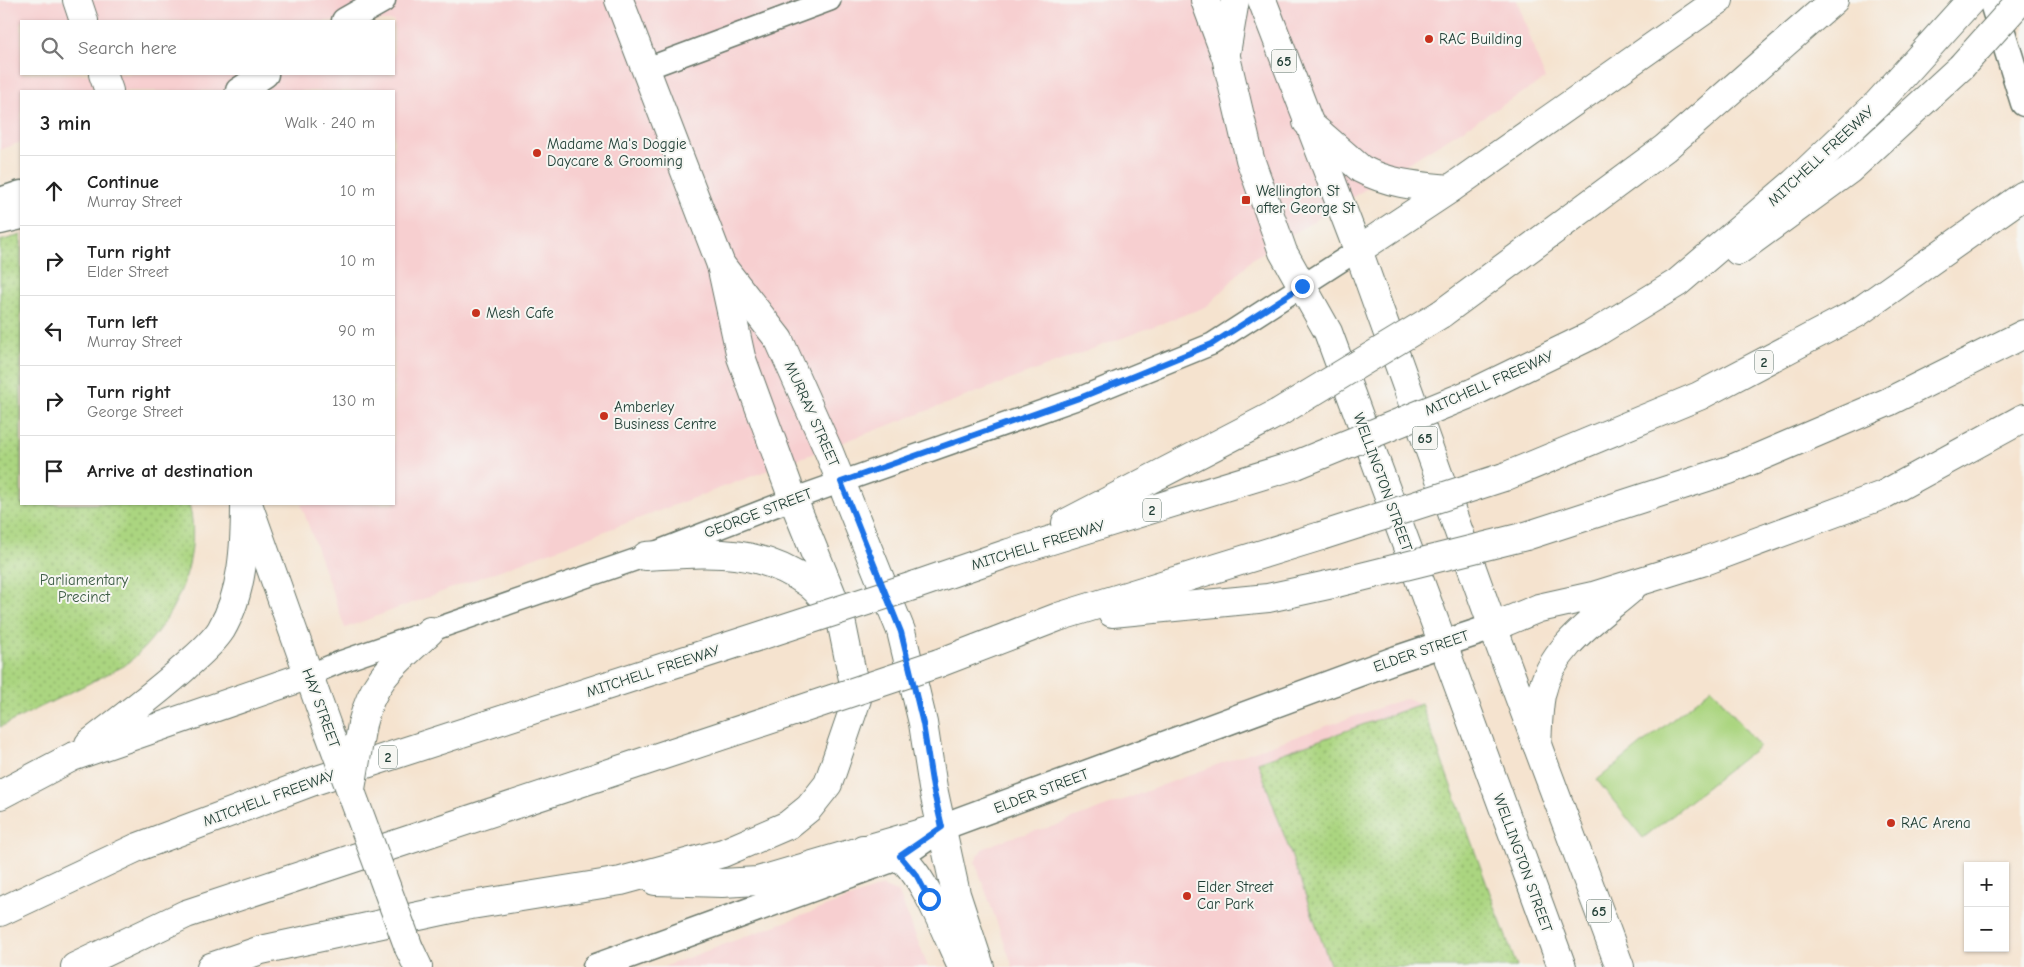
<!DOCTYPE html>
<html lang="en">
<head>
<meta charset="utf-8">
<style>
  :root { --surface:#fff; --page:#f2f2f2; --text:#222; --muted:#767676; --line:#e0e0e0 }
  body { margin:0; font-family:"Comic Neue",sans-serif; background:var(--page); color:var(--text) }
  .controls { position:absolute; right:15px; bottom:15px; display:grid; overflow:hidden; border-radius:0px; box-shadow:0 1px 4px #0004 }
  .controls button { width:45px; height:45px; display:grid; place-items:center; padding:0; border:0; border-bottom:1px solid var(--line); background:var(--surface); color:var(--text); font:25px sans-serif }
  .stop { position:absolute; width:15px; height:15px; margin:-11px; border:4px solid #1a73e8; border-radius:50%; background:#fff }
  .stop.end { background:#1a73e8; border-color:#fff; box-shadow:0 1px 5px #0008 }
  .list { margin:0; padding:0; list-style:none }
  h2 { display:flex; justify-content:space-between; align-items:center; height:65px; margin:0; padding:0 20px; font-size:21px }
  h2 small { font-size:16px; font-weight:400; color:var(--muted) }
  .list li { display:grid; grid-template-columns:32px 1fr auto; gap:15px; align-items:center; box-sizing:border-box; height:70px; padding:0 20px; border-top:1px solid var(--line) }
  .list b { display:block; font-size:19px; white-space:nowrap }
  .list p { margin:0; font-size:16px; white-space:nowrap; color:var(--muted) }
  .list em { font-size:16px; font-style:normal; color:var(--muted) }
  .icon { flex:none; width:28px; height:28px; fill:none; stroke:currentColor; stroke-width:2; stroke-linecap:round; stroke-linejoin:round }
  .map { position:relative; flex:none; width:2024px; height:967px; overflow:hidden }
  .search { position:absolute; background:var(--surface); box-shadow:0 1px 4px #0004; left:20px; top:20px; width:375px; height:55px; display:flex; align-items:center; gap:12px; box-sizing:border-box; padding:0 18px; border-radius:0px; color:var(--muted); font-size:19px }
  .panel { position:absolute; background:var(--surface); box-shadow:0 1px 4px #0004; left:20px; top:90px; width:375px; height:415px; border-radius:0px }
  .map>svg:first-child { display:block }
  .built { fill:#f7cfd0; fill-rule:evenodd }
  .grass { fill:#abd580; stroke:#65895a }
  .park { fill:url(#park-dots); stroke:#65895a }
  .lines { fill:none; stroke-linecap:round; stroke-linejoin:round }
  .minor-casing { stroke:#6a776a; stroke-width:24 }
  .tertiary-casing { stroke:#6a776a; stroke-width:29 }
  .secondary-casing { stroke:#6a776a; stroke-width:30 }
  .primary-casing { stroke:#6a776a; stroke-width:30 }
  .motorway-casing { stroke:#6a776a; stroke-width:30 }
  .minor { stroke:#fff; stroke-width:21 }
  .tertiary { stroke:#fff; stroke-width:26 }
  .secondary { stroke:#fff; stroke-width:28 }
  .primary { stroke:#fff; stroke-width:28 }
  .motorway { stroke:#fff; stroke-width:28 }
  .secondary-bridge-casing { stroke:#6a776a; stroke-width:30; stroke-linecap:butt }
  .motorway-bridge-casing { stroke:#6a776a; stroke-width:30; stroke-linecap:butt }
  .secondary-bridge { stroke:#fff; stroke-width:28 }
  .motorway-bridge { stroke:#fff; stroke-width:28 }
  .route { stroke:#1a73e8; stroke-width:6 }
  .poi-dot { fill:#c8321e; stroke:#f6f6f2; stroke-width:2 }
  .labels { text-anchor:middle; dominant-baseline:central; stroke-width:4; stroke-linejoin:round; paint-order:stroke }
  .shield { fill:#f6f6f2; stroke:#60746d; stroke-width:1 }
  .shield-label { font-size:14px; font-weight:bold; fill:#1f3d34 }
  .poi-label { font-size:15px; fill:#1f3d34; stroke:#f6f6f2; text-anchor:start }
  .street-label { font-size:15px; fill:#1f3d34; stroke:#f6f6f2 }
  .park-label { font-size:15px; fill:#3b5b43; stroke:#f6f6f2 }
</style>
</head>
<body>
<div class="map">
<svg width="2024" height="967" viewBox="0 0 2024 967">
  <defs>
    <pattern id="park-dots" width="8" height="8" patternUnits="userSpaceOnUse" patternTransform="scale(1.25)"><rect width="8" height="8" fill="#abd580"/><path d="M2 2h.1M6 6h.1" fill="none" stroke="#8bae6a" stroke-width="1.8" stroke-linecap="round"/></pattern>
  </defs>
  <rect width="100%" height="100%" fill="#f6f6f2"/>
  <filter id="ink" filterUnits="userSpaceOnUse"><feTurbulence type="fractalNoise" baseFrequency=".02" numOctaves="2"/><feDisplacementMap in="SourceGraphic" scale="10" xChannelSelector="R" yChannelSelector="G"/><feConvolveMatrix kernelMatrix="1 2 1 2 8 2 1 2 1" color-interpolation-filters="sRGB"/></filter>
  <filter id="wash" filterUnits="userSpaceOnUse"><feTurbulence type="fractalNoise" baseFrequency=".0096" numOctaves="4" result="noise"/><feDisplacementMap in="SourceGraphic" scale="20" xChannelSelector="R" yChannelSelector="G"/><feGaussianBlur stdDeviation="1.12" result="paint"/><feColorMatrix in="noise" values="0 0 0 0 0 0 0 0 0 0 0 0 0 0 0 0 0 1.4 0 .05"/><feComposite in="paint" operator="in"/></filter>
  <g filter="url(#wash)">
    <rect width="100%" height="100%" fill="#f5e3cf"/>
    <g class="built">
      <path d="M0,0H1517L1545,79L1252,259L1208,306L345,628L301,504H394V91H21V142L0,150ZM21,21H394V74H21Z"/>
      <polygon points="1407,698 1421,704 1517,967 1013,967 975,862 982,849 1006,839 1054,826 1243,755"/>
      <polygon points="882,886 899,893 928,967 663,967"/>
    </g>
    <polygon class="grass" points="1712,688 1759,746 1643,838 1597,780"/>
    <g class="park">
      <path d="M21,235V504H189C204,563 170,630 124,666L0,727V241Z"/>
      <polygon points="1421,704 1517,967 1331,967 1258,762"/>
    </g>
  </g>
  <g filter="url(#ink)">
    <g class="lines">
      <g class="minor-casing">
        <g id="minor">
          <polyline points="645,69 830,0"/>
          <polyline points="309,675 340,662 646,556 793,499 1082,397 1212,344 1358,250"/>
        </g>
      </g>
      <g class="tertiary-casing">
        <g id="tertiary">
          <polyline points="1992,0 2024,103"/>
          <polyline points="345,21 382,0"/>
          <polyline points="239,91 265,74"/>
          <polyline points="0,201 21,194"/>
          <polyline points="0,221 21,216"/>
          <polyline points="596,967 900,856 942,827 1397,659 1493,627"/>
        </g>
      </g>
      <g class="secondary-casing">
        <g id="secondary">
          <polyline points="77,0 84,21"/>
          <polyline points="619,0 721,265 779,340 829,452 901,631 923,723 933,788 956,894 980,967"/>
          <polyline points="103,74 109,91"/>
          <polyline points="248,504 329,732"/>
          <path d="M362,724C374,676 396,663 430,631"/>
          <path d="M863,849C876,849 889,848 900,857C926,877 947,937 962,967"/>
          <polyline points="409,948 418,967"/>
        </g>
      </g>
      <g class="primary-casing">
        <g id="primary">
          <polyline points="1205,0 1226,57 1250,159 1283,252 1328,332 1562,967"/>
          <polyline points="1262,0 1358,250 1493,627 1620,967"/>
          <polyline points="1226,53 1235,0"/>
        </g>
      </g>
      <g class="motorway-casing">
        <g id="motorway">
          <path d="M1307,122L1361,169C1389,184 1419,186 1450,189"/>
          <polyline points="1358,250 1450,189 1719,0"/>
          <polyline points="1738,251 1849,170 1961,67"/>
          <polyline points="1441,314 1665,148 1834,0"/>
          <polyline points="1472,393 1592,335 1677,283 1794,183 1878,103 1971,0"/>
          <polyline points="1504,477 1699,396 1857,313 2024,195"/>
          <polyline points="1066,523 1278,413"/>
          <polyline points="1526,536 1729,470 1888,402 2024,334"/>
          <path d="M646,556C706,553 756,546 808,583C817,590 825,600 833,608"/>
          <polyline points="916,585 1009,553 1296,465"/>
          <polyline points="1112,613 1268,598 1337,583"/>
          <polyline points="1493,627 1539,608 1593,596 1702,562 1883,495 2024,418"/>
          <polyline points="939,663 1058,617 1321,536"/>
          <path d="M89,744C121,719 154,695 184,668C197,656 212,644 221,630C243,593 245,545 245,504"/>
          <path d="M1537,745C1538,729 1538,711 1541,695C1551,647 1596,619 1631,589"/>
          <polyline points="0,795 72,757 309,675"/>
          <polyline points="655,881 722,883 758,881 942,827"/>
          <polyline points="0,912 138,847 314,781 772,632"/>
          <polyline points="75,967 186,914 793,712"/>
          <polyline points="211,967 261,950 465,906 621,881 723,853 788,825 809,808 828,784 857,699 840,615 793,499 741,357 721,265"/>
        </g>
      </g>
      <use href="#minor" class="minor"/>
      <use href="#tertiary" class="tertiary"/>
      <use href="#secondary" class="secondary"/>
      <use href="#primary" class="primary"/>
      <use href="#motorway" class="motorway"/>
      <g class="secondary-bridge-casing">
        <g id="secondary-bridge">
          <polyline points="329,732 409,948"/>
          <polyline points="351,789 362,724"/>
        </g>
      </g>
      <g class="motorway-bridge-casing">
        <g id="motorway-bridge">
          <polyline points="1961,67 2021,0"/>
          <polyline points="1278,413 1441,314"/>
          <polyline points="1296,465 1472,393"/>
          <polyline points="1321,536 1504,477"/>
          <polyline points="1337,583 1526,536"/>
          <polyline points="772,632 916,585"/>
          <polyline points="793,712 939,663"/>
        </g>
      </g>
      <use href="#secondary-bridge" class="secondary-bridge"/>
      <use href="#motorway-bridge" class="motorway-bridge"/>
    </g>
  </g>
  <g class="lines" filter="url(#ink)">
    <polyline class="route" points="929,899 917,876 900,856 942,827 933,788 923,724 901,632 841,482 1082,397 1212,344 1302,286"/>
  </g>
  <g class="poi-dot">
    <circle cx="1429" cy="39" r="5"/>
    <circle cx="537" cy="153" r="5"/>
    <rect x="1241" y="195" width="10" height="10" rx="2.5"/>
    <circle cx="476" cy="313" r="5"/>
    <circle cx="604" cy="416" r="5"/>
    <circle cx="1891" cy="823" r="5"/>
    <circle cx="1187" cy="896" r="5"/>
  </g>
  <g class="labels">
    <g class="shield">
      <rect x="1271.5" y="49.5" width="25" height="23" rx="4"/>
      <rect x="1755" y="350.5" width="18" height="23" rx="4"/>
      <rect x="1412.5" y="426.5" width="25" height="23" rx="4"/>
      <rect x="1143" y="498.5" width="18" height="23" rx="4"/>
      <rect x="379" y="745.5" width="18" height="23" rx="4"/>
      <rect x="1586.5" y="899.5" width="25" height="23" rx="4"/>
    </g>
    <g class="shield-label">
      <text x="1284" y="61">65</text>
      <text x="1764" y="362">2</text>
      <text x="1425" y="438">65</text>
      <text x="1152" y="510">2</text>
      <text x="388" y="757">2</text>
      <text x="1599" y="911">65</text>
    </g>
    <g class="poi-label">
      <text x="1439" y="39">RAC Building</text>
      <text x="547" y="144">Madame Ma's Doggie<tspan x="547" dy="17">Daycare &amp; Grooming</tspan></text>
      <text x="1256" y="191">Wellington St<tspan x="1256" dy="17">after George St</tspan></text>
      <text x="486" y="313">Mesh Cafe</text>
      <text x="614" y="407">Amberley<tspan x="614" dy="17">Business Centre</tspan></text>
      <text x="1901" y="823">RAC Arena</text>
      <text x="1197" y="887">Elder Street<tspan x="1197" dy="17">Car Park</tspan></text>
    </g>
    <g class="street-label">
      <text transform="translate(1821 156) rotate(-43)">MITCHELL FREEWAY</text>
      <text transform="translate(1489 383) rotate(-24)">MITCHELL FREEWAY</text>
      <text transform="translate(812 414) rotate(66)">MURRAY STREET</text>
      <text transform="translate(1383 482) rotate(70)">WELLINGTON STREET</text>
      <text transform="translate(758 513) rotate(-21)">GEORGE STREET</text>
      <text transform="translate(1038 545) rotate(-17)">MITCHELL FREEWAY</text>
      <text transform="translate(1421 651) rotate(-19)">ELDER STREET</text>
      <text transform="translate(653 671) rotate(-18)">MITCHELL FREEWAY</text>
      <text transform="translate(321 708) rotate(70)">HAY STREET</text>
      <text transform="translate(1041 791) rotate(-21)">ELDER STREET</text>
      <text transform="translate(269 798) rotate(-20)">MITCHELL FREEWAY</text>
      <text transform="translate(1523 863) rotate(70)">WELLINGTON STREET</text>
    </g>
    <g class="park-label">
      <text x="84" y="580">Parliamentary<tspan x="84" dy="17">Precinct</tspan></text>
    </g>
  </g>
</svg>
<div class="controls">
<button>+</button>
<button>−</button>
</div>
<div class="stop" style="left:929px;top:899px"></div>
<div class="stop end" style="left:1302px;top:286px"></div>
<div class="search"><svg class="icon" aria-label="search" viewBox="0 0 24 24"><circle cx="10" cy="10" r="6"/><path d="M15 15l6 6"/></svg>Search here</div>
<section class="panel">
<h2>3 min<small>Walk · 240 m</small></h2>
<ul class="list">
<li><svg class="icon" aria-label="ahead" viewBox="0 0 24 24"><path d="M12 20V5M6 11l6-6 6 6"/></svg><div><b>Continue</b><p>Murray Street</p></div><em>10 m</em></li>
<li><svg class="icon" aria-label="right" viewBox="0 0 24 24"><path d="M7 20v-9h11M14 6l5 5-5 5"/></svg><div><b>Turn right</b><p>Elder Street</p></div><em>10 m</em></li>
<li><svg class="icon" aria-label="left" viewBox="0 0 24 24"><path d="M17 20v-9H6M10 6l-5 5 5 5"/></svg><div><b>Turn left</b><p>Murray Street</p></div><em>90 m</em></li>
<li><svg class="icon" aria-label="right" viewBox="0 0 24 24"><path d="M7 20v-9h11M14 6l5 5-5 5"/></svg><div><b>Turn right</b><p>George Street</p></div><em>130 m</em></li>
<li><svg class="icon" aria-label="arrive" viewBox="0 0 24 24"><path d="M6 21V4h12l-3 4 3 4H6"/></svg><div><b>Arrive at destination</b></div></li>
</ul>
</section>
</div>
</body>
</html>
